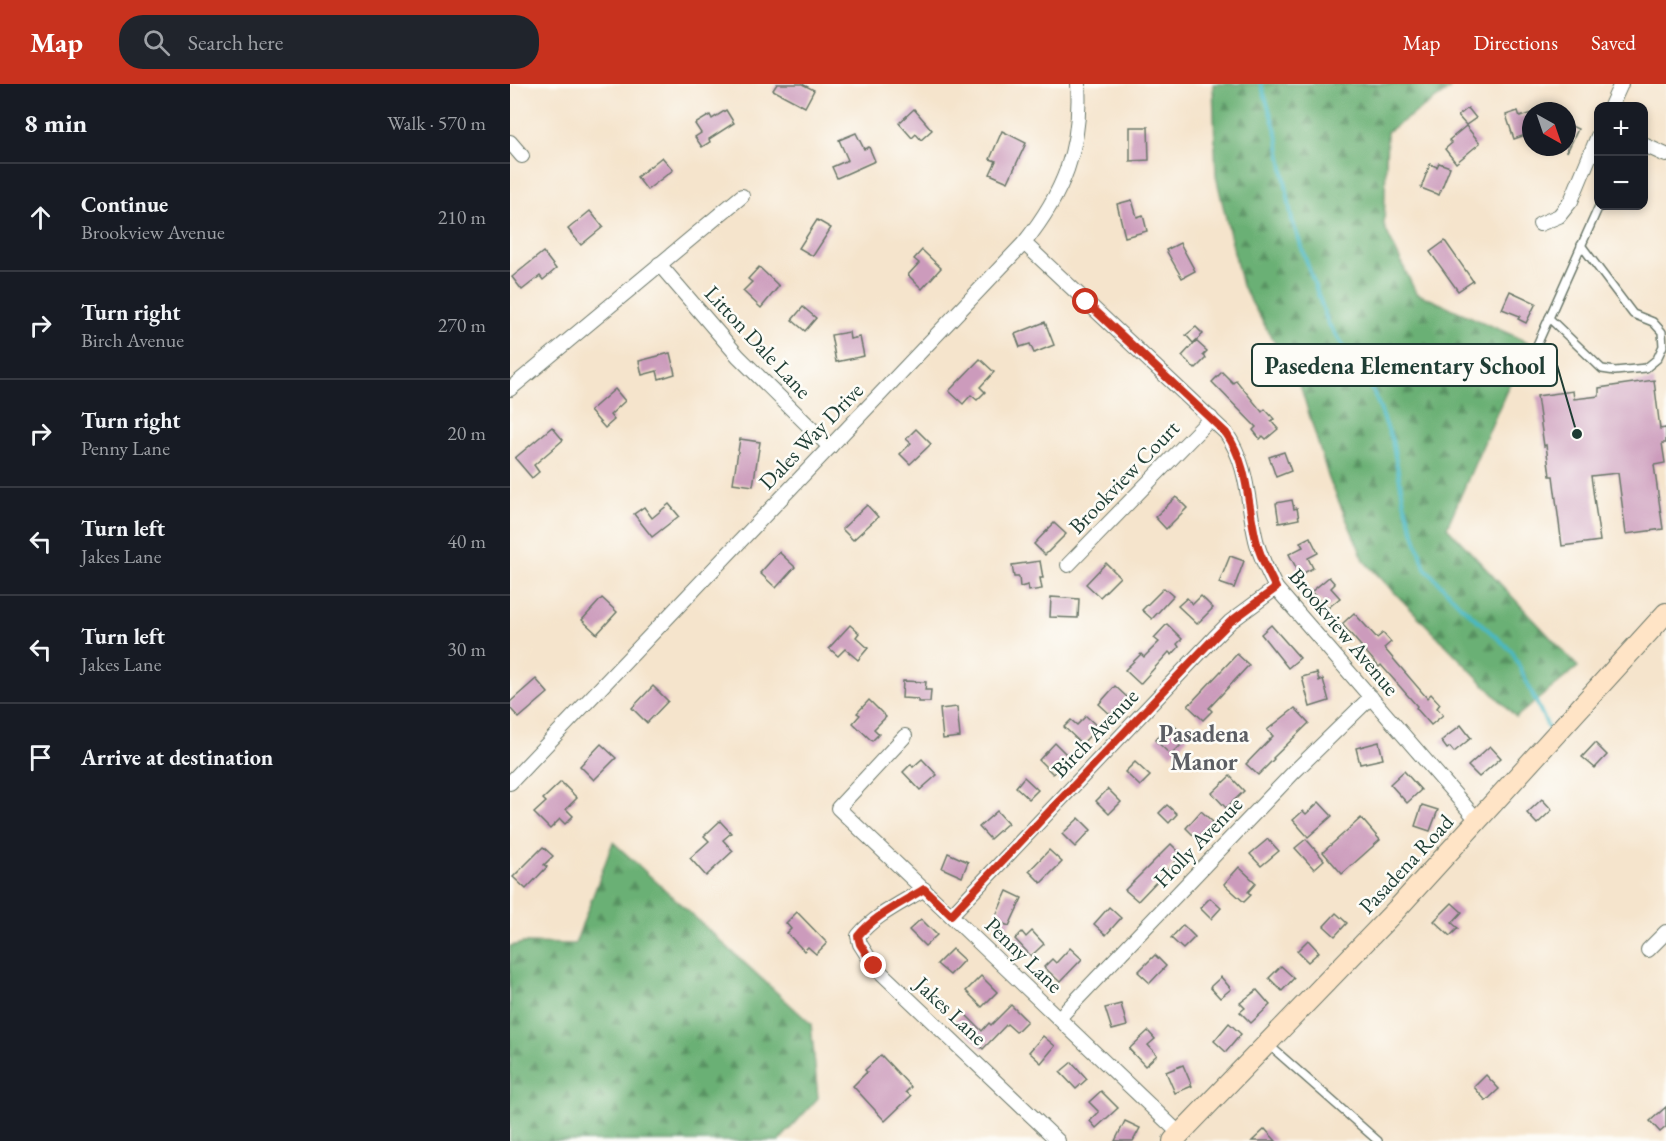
<!DOCTYPE html>
<html lang="en">
<head>
<meta charset="utf-8">
<style>
  :root { --surface:#171b24; --page:#20242c; --text:#f1f3f6; --muted:#9ea1a6; --line:#363941; --accent:#c8321e }
  body { margin:0; font-family:"EB Garamond",serif; background:var(--page); color:var(--text) }
  .controls { position:absolute; right:18px; top:18px; display:grid; overflow:hidden; border-radius:12px; box-shadow:0 3px 9px #0003 }
  .controls button { width:54px; height:54px; display:grid; place-items:center; padding:0; border:0; border-bottom:2px solid var(--line); background:var(--surface); color:var(--text); font:30px sans-serif }
  .compass { position:absolute; left:1012px; top:18px; width:54px; height:54px; border-radius:50%; background:var(--surface); box-shadow:0 3px 9px #0003; rotate:140deg }
  .stop { position:absolute; width:18px; height:18px; margin:-14px; border:4px solid #c8321e; border-radius:50%; background:#fff }
  .stop.end { background:#c8321e; border-color:#fff; box-shadow:0 2px 6px #0008 }
  .list { margin:0; padding:0; list-style:none }
  h2 { display:flex; justify-content:space-between; align-items:center; height:78px; margin:0; padding:0 24px; font-size:26px }
  h2 small { font-size:20px; font-weight:400; color:var(--muted) }
  .list li { display:grid; grid-template-columns:39px 1fr auto; gap:18px; align-items:center; box-sizing:border-box; height:108px; padding:0 24px; border-top:2px solid var(--line) }
  .list b { display:block; font-size:22px; white-space:nowrap }
  .list p { margin:0; font-size:20px; white-space:nowrap; color:var(--muted) }
  .list em { font-size:20px; font-style:normal; color:var(--muted) }
  .icon { flex:none; width:33px; height:33px; fill:none; stroke:currentColor; stroke-width:2; stroke-linecap:round; stroke-linejoin:round }
  .map { position:relative; flex:none; width:1156px; height:1057px; overflow:hidden }
  header { display:flex; align-items:center; gap:36px; box-sizing:border-box; height:84px; padding:0 30px; background:var(--accent); color:#fff }
  header strong { font-size:28px }
  nav { display:flex; gap:33px; margin-inline-start:auto; font-size:21px }
  .search { width:420px; height:54px; background:var(--page); display:flex; align-items:center; gap:15px; box-sizing:border-box; padding:0 21px; border-radius:24px; color:var(--muted); font-size:22px }
  main { display:flex }
  aside { flex:1; background:var(--surface) }
  .map>svg:first-child { display:block }
  .forest { fill:url(#forest-firs); stroke:#447654; stroke-width:1.5 }
  .lines { fill:none; stroke-linecap:round; stroke-linejoin:round }
  .stream { stroke:#4ab8c2; stroke-width:4 }
  .building { fill:#cc9bbc }
  .lane-casing { stroke:#6a7769; stroke-width:10 }
  .street-casing { stroke:#6a7769; stroke-width:16 }
  .secondary-casing { stroke:#6a7769; stroke-width:22 }
  .lane { stroke:#fff; stroke-width:7 }
  .street { stroke:#fff; stroke-width:14 }
  .secondary { stroke:#ffe4c6; stroke-width:20 }
  .route { stroke:#c8321e; stroke-width:8 }
  .labels { text-anchor:middle; dominant-baseline:central; stroke-width:5; stroke-linejoin:round; paint-order:stroke }
  .street-label { font-size:22px; fill:#1f3d34; stroke:#fdfcf7 }
  .neighbourhood-label { font-size:24px; font-weight:bold; fill:#5c5e64; stroke:#fdfcf7 }
  .leader { fill:none; stroke:#1f3d34; stroke-width:2 }
  .callout-dot { fill:#1f3d34; stroke:#fdfcf7; stroke-width:2 }
  .callout { fill:#fdfcf7; stroke:#1f3d34; stroke-width:2 }
  .callout-label { font-size:24px; text-anchor:middle; font-weight:bold; fill:#1f3d34 }
</style>
</head>
<body>
<header>
<strong>Map</strong>
<div class="search"><svg class="icon" aria-label="search" viewBox="0 0 24 24"><circle cx="10" cy="10" r="6"/><path d="M15 15l6 6"/></svg>Search here</div>
<nav><a>Map</a><a>Directions</a><a>Saved</a></nav>
</header>
<main>
<aside>
<h2>8 min<small>Walk · 570 m</small></h2>
<ul class="list">
<li><svg class="icon" aria-label="ahead" viewBox="0 0 24 24"><path d="M12 20V5M6 11l6-6 6 6"/></svg><div><b>Continue</b><p>Brookview Avenue</p></div><em>210 m</em></li>
<li><svg class="icon" aria-label="right" viewBox="0 0 24 24"><path d="M7 20v-9h11M14 6l5 5-5 5"/></svg><div><b>Turn right</b><p>Birch Avenue</p></div><em>270 m</em></li>
<li><svg class="icon" aria-label="right" viewBox="0 0 24 24"><path d="M7 20v-9h11M14 6l5 5-5 5"/></svg><div><b>Turn right</b><p>Penny Lane</p></div><em>20 m</em></li>
<li><svg class="icon" aria-label="left" viewBox="0 0 24 24"><path d="M17 20v-9H6M10 6l-5 5 5 5"/></svg><div><b>Turn left</b><p>Jakes Lane</p></div><em>40 m</em></li>
<li><svg class="icon" aria-label="left" viewBox="0 0 24 24"><path d="M17 20v-9H6M10 6l-5 5 5 5"/></svg><div><b>Turn left</b><p>Jakes Lane</p></div><em>30 m</em></li>
<li><svg class="icon" aria-label="arrive" viewBox="0 0 24 24"><path d="M6 21V4h12l-3 4 3 4H6"/></svg><div><b>Arrive at destination</b></div></li>
</ul>
</aside>
<div class="map">
<svg width="1156" height="1057" viewBox="0 0 1156 1057">
  <defs>
    <pattern id="forest-firs" width="22" height="20" patternUnits="userSpaceOnUse" patternTransform="scale(1.5)"><rect width="22" height="20" fill="#6ab075"/><path d="M5 1l3.5 6h-7zM16 11l3.5 6h-7z" fill="#579061"/></pattern>
  </defs>
  <rect width="100%" height="100%" fill="#fdfcf7"/>
  <filter id="ink" filterUnits="userSpaceOnUse"><feTurbulence type="fractalNoise" baseFrequency=".0167" numOctaves="2"/><feDisplacementMap in="SourceGraphic" scale="12" xChannelSelector="R" yChannelSelector="G"/><feConvolveMatrix kernelMatrix="1 2 1 2 8 2 1 2 1" color-interpolation-filters="sRGB"/></filter>
  <filter id="wash" filterUnits="userSpaceOnUse"><feTurbulence type="fractalNoise" baseFrequency=".008" numOctaves="4" result="noise"/><feDisplacementMap in="SourceGraphic" scale="24" xChannelSelector="R" yChannelSelector="G"/><feGaussianBlur stdDeviation="1.35" result="paint"/><feColorMatrix in="noise" values="0 0 0 0 0 0 0 0 0 0 0 0 0 0 0 0 0 1.4 0 .05"/><feComposite in="paint" operator="in"/></filter>
  <g filter="url(#wash)">
    <rect width="100%" height="100%" fill="#f5e4cc"/>
    <g class="forest">
      <polygon points="703,0 941,0 939,6 877,48 874,142 906,209 1018,258 937,443 1068,583 1006,633 855,478 819,395 791,304 732,202 706,92"/>
      <polygon points="103,758 301,940 308,1014 269,1057 0,1057 0,862 13,859 65,860"/>
    </g>
    <g class="lines">
      <polyline class="stream" points="751,0 767,50 782,136 818,239 864,309 882,356 894,418 915,484 950,521 1002,567 1039,645"/>
    </g>
    <g id="blocks">
      <g class="building">
        <polygon points="267,0 292,0 304,6 295,23 263,6"/>
        <polygon points="958,24 966,34 956,41 948,32"/>
        <polygon points="404,25 422,46 411,56 406,50 402,54 389,39"/>
        <polygon points="216,26 224,39 199,55 200,58 192,63 185,53 191,49 185,40 200,31 202,35"/>
        <polygon points="1008,27 1010,33 1021,29 1021,49 1004,55 996,31"/>
        <polygon points="1057,40 1068,45 1057,68"/>
        <polygon points="956,42 970,59 946,79 935,65 942,59 939,56"/>
        <polygon points="620,43 638,43 639,76 620,77"/>
        <polygon points="492,47 516,59 498,98 480,90 486,77 480,75"/>
        <polygon points="346,49 354,65 359,63 365,77 327,94 322,83 338,76 329,56"/>
        <polygon points="152,73 163,86 137,106 127,93"/>
        <polygon points="929,79 940,83 929,111 911,104 920,80 927,83"/>
        <polygon points="622,116 627,133 633,131 637,147 615,153 607,120"/>
        <polygon points="80,127 93,143 71,161 58,145"/>
        <polygon points="307,136 321,144 303,172 289,164"/>
        <polygon points="935,157 963,197 948,207 920,168"/>
        <polygon points="670,159 685,187 672,194 656,166"/>
        <polygon points="412,166 431,184 412,205 398,191 409,179 404,175"/>
        <polygon points="33,168 46,185 33,196 30,192 12,206 2,193"/>
        <polygon points="249,183 269,202 251,224 233,207 242,198 238,195"/>
        <polygon points="1000,207 1026,219 1016,239 1008,235 1010,232 992,225"/>
        <polygon points="293,223 306,234 295,247 282,236"/>
        <polygon points="535,238 544,261 524,269 520,260 510,263 505,250"/>
        <polygon points="686,243 693,250 683,259 676,251"/>
        <polygon points="339,248 340,255 350,253 354,272 326,278 321,251"/>
        <polygon points="686,257 697,267 693,271 696,274 685,285 672,272"/>
        <polygon points="160,269 165,290 149,295 147,287 132,291 129,277"/>
        <polygon points="470,275 484,288 470,303 475,308 467,316 461,311 453,320 439,307"/>
        <polygon points="712,288 723,299 726,296 752,328 755,325 764,335 761,337 768,345 756,355 753,352 750,355 743,346 746,343 702,298"/>
        <polygon points="1144,296 1150,345 1156,344 1156,359 1152,359 1155,379 1144,381 1153,445 1116,450 1108,389 1081,392 1090,457 1052,462 1043,392 1040,392 1036,361 1034,362 1027,312 1063,307 1064,315 1089,312 1089,304"/>
        <polygon points="105,305 115,317 100,331 104,336 95,344 80,327"/>
        <polygon points="42,343 53,356 24,381 29,388 22,394 5,374"/>
        <polygon points="406,345 421,360 400,380 390,370 401,359 396,355"/>
        <polygon points="230,355 250,358 243,402 223,399"/>
        <polygon points="774,368 781,387 766,393 759,373"/>
        <polygon points="666,413 677,424 656,445 645,433"/>
        <polygon points="782,416 784,425 787,424 789,435 769,439 766,419"/>
        <polygon points="159,420 169,432 142,453 124,430 134,423 142,434"/>
        <polygon points="357,421 368,433 343,456 332,445"/>
        <polygon points="544,439 556,450 535,471 524,460"/>
        <polygon points="800,453 808,469 798,474 803,484 790,491 779,470 793,463 790,458"/>
        <polygon points="269,468 285,483 266,504 250,489"/>
        <polygon points="720,472 734,477 724,504 709,499"/>
        <polygon points="530,477 533,494 530,494 532,505 519,507 518,501 510,503 509,493 504,493 502,481"/>
        <polygon points="596,479 610,493 590,513 576,500"/>
        <polygon points="819,493 825,500 821,504 830,514 818,524 801,508"/>
        <polygon points="654,504 663,512 642,535 632,526"/>
        <polygon points="691,512 703,524 687,540 668,522 677,514 683,520"/>
        <polygon points="541,513 569,515 568,534 540,533"/>
        <polygon points="92,514 107,528 87,550 72,536"/>
        <polygon points="844,529 867,554 873,549 881,558 874,564 917,614 921,610 930,620 927,624 933,631 921,641 906,624 907,622 871,581 869,583 832,540"/>
        <polygon points="657,540 672,555 667,560 669,563 662,571 659,568 630,600 615,586 631,570 634,573 649,558 644,554"/>
        <polygon points="340,541 349,549 346,553 358,564 348,576 335,565 328,572 319,564"/>
        <polygon points="761,541 790,574 778,584 751,550"/>
        <polygon points="727,570 739,581 699,624 702,627 693,636 678,622"/>
        <polygon points="807,589 809,597 813,595 819,617 800,623 792,593"/>
        <polygon points="26,595 38,609 9,634 0,624 0,618"/>
        <polygon points="393,597 416,598 415,606 421,606 420,618 408,618 408,615 392,614"/>
        <polygon points="143,602 158,617 137,639 122,624"/>
        <polygon points="605,602 618,614 601,631 589,620"/>
        <polygon points="359,616 376,633 364,645 369,650 362,657 343,639 350,631 347,629"/>
        <polygon points="447,623 450,653 433,655 430,625"/>
        <polygon points="785,624 799,639 763,674 764,675 748,691 736,680 763,652 757,646"/>
        <polygon points="576,632 588,643 572,660 554,643 561,636 567,641"/>
        <polygon points="661,639 678,654 661,671 645,656"/>
        <polygon points="951,641 961,654 944,668 940,663 937,665 931,657"/>
        <polygon points="869,658 873,675 850,680 846,664"/>
        <polygon points="545,659 559,673 543,690 529,676"/>
        <polygon points="1085,659 1097,671 1085,684 1072,673"/>
        <polygon points="91,660 106,674 84,696 70,682"/>
        <polygon points="980,662 991,674 969,693 958,682"/>
        <polygon points="412,675 427,691 410,706 393,688 401,680 403,683"/>
        <polygon points="625,678 640,692 630,702 615,688"/>
        <polygon points="894,687 911,706 897,719 880,700"/>
        <polygon points="720,692 734,707 716,724 702,709"/>
        <polygon points="514,693 528,706 519,715 506,703"/>
        <polygon points="51,698 67,714 56,725 63,732 55,740 50,735 40,745 24,729 36,718 33,715"/>
        <polygon points="598,705 611,718 599,730 586,717"/>
        <polygon points="1032,715 1042,726 1027,740 1017,729"/>
        <polygon points="809,718 822,732 798,753 783,736 793,727 796,730"/>
        <polygon points="657,721 667,730 659,739 649,729"/>
        <polygon points="912,721 928,726 920,747 905,742"/>
        <polygon points="487,727 498,739 480,755 469,743"/>
        <polygon points="691,727 703,738 687,755 676,744"/>
        <polygon points="569,734 581,746 565,763 552,750"/>
        <polygon points="851,734 870,756 832,790 813,768"/>
        <polygon points="210,737 221,749 213,756 223,767 196,792 180,774 199,757 194,752"/>
        <polygon points="758,755 769,767 751,782 740,770"/>
        <polygon points="796,755 814,776 804,785 785,764"/>
        <polygon points="661,760 672,771 628,817 615,806"/>
        <polygon points="33,763 43,772 34,781 37,783 16,805 3,793"/>
        <polygon points="539,766 552,778 531,799 519,787"/>
        <polygon points="438,769 458,778 452,793 432,784"/>
        <polygon points="729,783 746,799 738,808 741,811 734,818 714,800"/>
        <polygon points="497,807 512,814 499,842 484,836"/>
        <polygon points="700,814 711,824 701,835 690,824"/>
        <polygon points="942,819 952,828 942,839 948,844 940,852 924,837"/>
        <polygon points="599,823 611,834 596,851 584,840"/>
        <polygon points="287,828 317,859 306,870 298,863 294,867 277,849 281,845 276,839"/>
        <polygon points="826,829 837,839 825,852 814,842"/>
        <polygon points="411,835 427,851 415,862 399,846"/>
        <polygon points="673,841 685,853 673,865 661,854"/>
        <polygon points="522,847 534,860 521,872 505,855 512,848 516,853"/>
        <polygon points="798,856 809,868 798,878 787,867"/>
        <polygon points="560,864 572,875 550,898 534,883 542,875 546,879"/>
        <polygon points="442,865 454,876 440,891 427,880"/>
        <polygon points="645,871 656,882 640,899 628,888"/>
        <polygon points="771,882 784,894 772,907 759,894"/>
        <polygon points="471,892 487,908 472,923 456,907"/>
        <polygon points="711,893 721,905 710,914 700,903"/>
        <polygon points="747,906 760,921 741,939 730,928 735,924 730,919"/>
        <polygon points="611,920 617,942 602,946 595,924"/>
        <polygon points="501,921 517,937 506,948 497,940 473,965 444,937 453,928 472,947 479,939 481,941"/>
        <polygon points="719,939 731,950 716,968 704,957"/>
        <polygon points="638,947 645,955 638,961 647,971 635,982 619,965"/>
        <polygon points="533,952 545,962 531,979 519,968"/>
        <polygon points="371,971 401,1003 396,1008 401,1012 375,1037 343,1002 357,988 355,986"/>
        <polygon points="562,978 577,995 566,1005 550,988"/>
        <polygon points="673,981 682,1002 665,1009 656,988"/>
        <polygon points="976,991 989,1005 976,1017 964,1003"/>
        <polygon points="591,1007 608,1024 586,1044 580,1037 589,1028 579,1018"/>
        <polygon points="1156,1023 1156,1043 1150,1048 1140,1037"/>
        <polygon points="615,1037 630,1044 623,1057 605,1057"/>
        <polygon points="755,1045 766,1057 742,1057"/>
      </g>
    </g>
  </g>
  <g filter="url(#ink)">
    <use href="#blocks" fill-opacity="0" stroke="#6a7769" stroke-width="1.5"/>
    <g class="lines">
      <g class="lane-casing">
        <g id="lane">
          <polyline points="1039,234 1092,285 1105,287 1136,284 1147,275 1153,262 1152,248 1143,238 1123,230 1071,161"/>
          <polyline points="1014,290 1089,122"/>
          <polyline points="759,961 868,1057"/>
        </g>
      </g>
      <g class="street-casing">
        <g id="street">
          <polyline points="1101,22 1111,0"/>
          <polyline points="0,58 12,72"/>
          <polyline points="1134,61 1156,71"/>
          <polyline points="1030,140 1049,132 1061,117 1088,52"/>
          <path d="M514,159L716,349C739,382 737,419 746,456C750,473 758,488 766,504L968,737"/>
          <polyline points="149,180 228,272 320,363"/>
          <polyline points="0,305 232,112"/>
          <polyline points="558,481 701,334"/>
          <polyline points="395,652 328,724 670,1050"/>
          <path d="M0,699L514,159C553,110 572,64 568,0"/>
          <path d="M414,805C392,819 365,831 348,852L350,860L364,882L548,1057"/>
          <polyline points="441,831 704,554 720,538 766,504"/>
          <polyline points="1138,866 1156,848"/>
          <polyline points="549,934 784,688 861,613"/>
        </g>
      </g>
      <g class="secondary-casing">
        <polyline id="secondary" points="663,1057 886,826 1156,529"/>
      </g>
      <use href="#lane" class="lane"/>
      <use href="#street" class="street"/>
      <use href="#secondary" class="secondary"/>
    </g>
  </g>
  <g class="lines" filter="url(#ink)">
    <path class="route" d="M364,882L350,860L348,852C365,831 392,819 414,805L441,831L704,554L720,538L766,504C758,488 750,473 746,456C737,419 739,382 716,349L576,218"/>
  </g>
  <g class="labels">
    <g class="street-label">
      <text transform="translate(248 258) rotate(47)">Litton Dale Lane</text>
      <text transform="translate(301 352) rotate(-46)">Dales Way Drive</text>
      <text transform="translate(614 393) rotate(-46)">Brookview Court</text>
      <text transform="translate(834 548) rotate(50)">Brookview Avenue</text>
      <text transform="translate(585 649) rotate(-46)">Birch Avenue</text>
      <text transform="translate(688 758) rotate(-46)">Holly Avenue</text>
      <text transform="translate(896 780) rotate(-47)">Pasadena Road</text>
      <text transform="translate(514 871) rotate(44)">Penny Lane</text>
      <text transform="translate(441 927) rotate(43)">Jakes Lane</text>
    </g>
    <g class="neighbourhood-label">
      <text x="694" y="649">Pasadena<tspan x="694" dy="28">Manor</tspan></text>
    </g>
  </g>
  <path class="leader" d="M1067 350L1047 281"/>
  <circle class="callout-dot" cx="1067" cy="350" r="6"/>
  <rect class="callout" x="742" y="260" width="305" height="42" rx="6"/>
  <g class="callout-label">
    <text x="895" y="290">Pasedena Elementary School</text>
  </g>
</svg>
<div class="controls">
<button>+</button>
<button>−</button>
</div>
<svg class="compass" viewBox="-18 -18 36 36"><path d="M0-13l5 13h-10z" fill="#e53935"/><path d="M0 13l5-13h-10z" fill="#9ea1a6"/></svg>
<div class="stop" style="left:576px;top:218px"></div>
<div class="stop end" style="left:364px;top:882px"></div>
</div>
</main>
</body>
</html>
